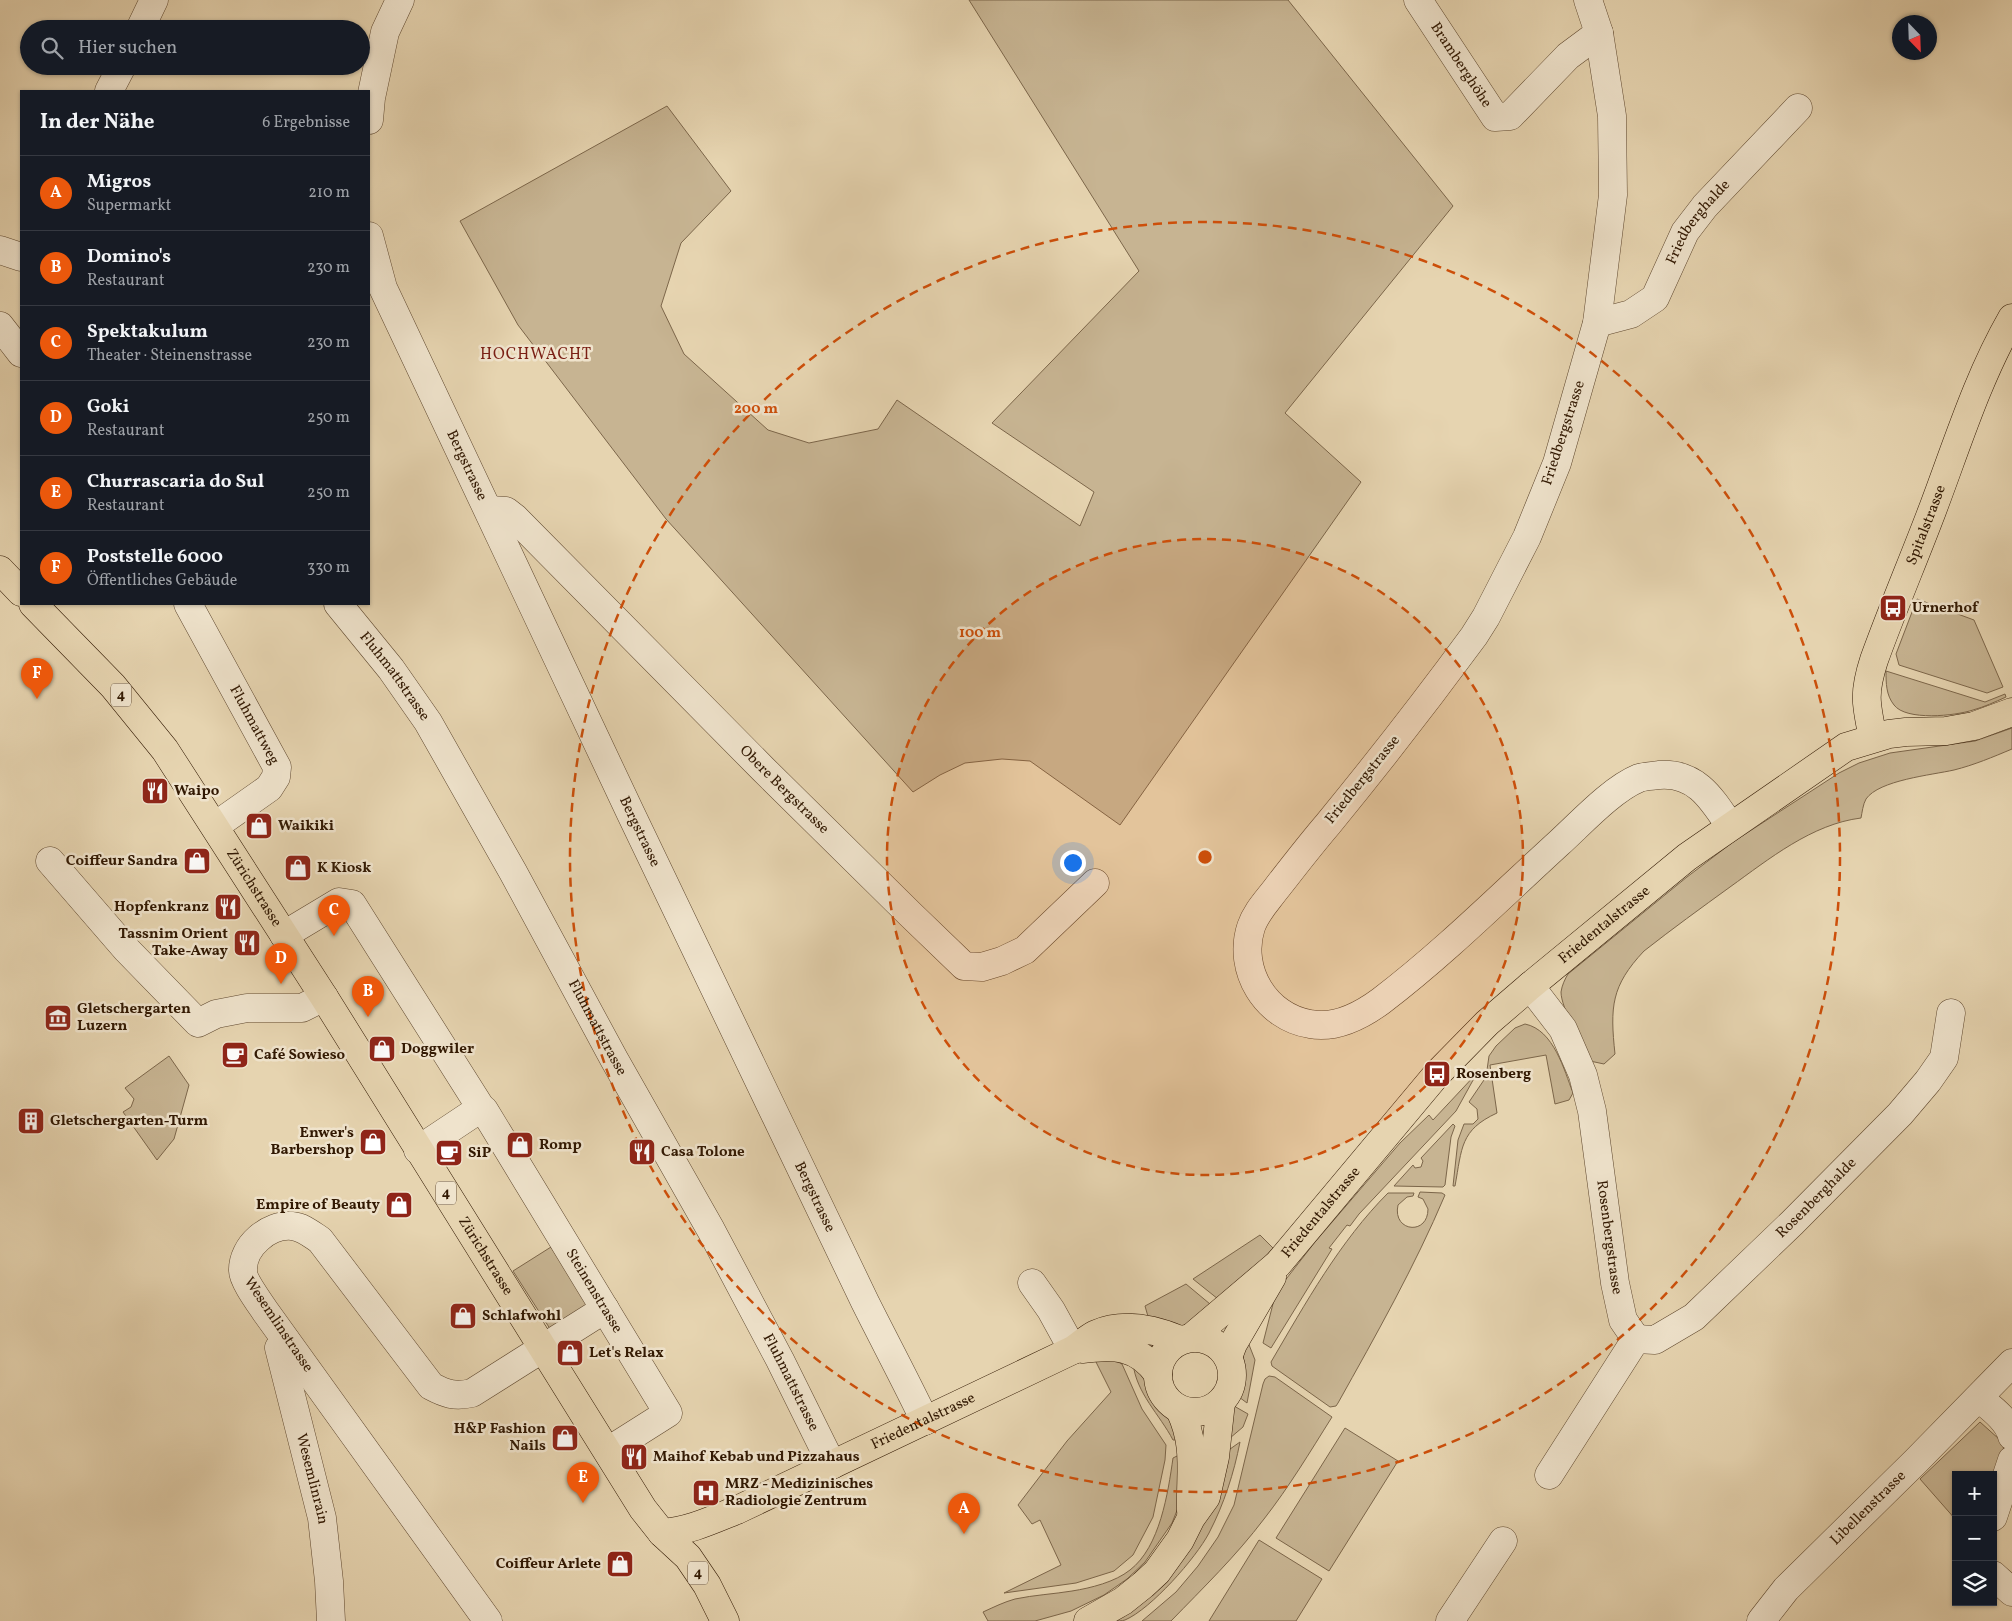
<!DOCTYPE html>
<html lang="de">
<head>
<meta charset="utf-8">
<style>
  :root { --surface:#171b24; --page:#242831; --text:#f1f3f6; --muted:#9ea1a6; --line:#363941; --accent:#ea580c }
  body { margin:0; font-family:Vollkorn,serif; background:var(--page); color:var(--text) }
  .controls { position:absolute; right:15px; bottom:15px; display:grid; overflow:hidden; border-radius:0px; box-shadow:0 1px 4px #0004 }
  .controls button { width:45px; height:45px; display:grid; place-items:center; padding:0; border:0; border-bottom:1px solid var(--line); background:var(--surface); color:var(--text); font:25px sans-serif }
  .compass { position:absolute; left:1892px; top:15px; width:45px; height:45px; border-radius:50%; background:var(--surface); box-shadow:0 1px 4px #0004; rotate:157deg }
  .you { position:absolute; left:1072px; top:862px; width:18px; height:18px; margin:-12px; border:4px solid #fff; border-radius:50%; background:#1a73e8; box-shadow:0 0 0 8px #1a73e833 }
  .badge { display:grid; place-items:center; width:32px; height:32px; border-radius:50%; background:var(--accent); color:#fff; font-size:16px; font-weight:700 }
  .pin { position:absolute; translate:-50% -41px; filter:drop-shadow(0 1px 2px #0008) }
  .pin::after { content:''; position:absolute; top:26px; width:18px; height:15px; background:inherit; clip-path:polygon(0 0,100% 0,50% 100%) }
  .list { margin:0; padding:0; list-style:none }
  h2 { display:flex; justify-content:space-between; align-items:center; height:65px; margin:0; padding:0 20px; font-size:21px }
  h2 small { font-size:16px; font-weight:400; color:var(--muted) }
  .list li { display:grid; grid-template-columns:32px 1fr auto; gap:15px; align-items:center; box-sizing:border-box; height:75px; padding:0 20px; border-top:1px solid var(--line) }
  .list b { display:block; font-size:19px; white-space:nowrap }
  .list p { margin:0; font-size:16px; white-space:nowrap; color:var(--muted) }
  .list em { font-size:16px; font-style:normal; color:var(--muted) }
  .icon { flex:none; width:28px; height:28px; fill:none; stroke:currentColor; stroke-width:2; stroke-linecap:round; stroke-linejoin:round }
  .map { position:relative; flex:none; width:2012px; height:1621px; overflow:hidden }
  .search { position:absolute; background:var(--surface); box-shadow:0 1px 4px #0004; left:20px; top:20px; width:350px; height:55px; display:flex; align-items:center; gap:12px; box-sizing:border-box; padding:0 18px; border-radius:28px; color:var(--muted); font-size:19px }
  .panel { position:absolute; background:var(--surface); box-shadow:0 1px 4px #0004; left:20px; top:90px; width:350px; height:515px; border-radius:0px }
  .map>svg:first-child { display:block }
  .green { fill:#c7b492; stroke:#7c664a }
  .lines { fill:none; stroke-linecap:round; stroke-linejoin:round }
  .minor-casing { stroke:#5e472e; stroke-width:29 }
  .major-casing { stroke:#311802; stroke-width:29 }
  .minor { stroke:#efe3cc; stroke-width:28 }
  .major { stroke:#e6d4b0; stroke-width:28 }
  .ring { fill:none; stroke:#cd4f0a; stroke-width:2.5; stroke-dasharray:9 6 }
  .labels { text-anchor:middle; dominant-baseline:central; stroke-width:5; stroke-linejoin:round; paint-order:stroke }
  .shield { fill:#efe3cc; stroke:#6a553f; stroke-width:1 }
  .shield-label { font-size:14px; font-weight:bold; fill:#311802 }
  .street-label { font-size:15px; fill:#311802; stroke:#efe3cc }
  .poi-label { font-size:15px; font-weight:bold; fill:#311802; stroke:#efe3cc; text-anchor:start }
  .neighbourhood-label { font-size:16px; letter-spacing:1px; fill:#7a1f14; stroke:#efe3cc }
  .centre { fill:#cd4f0a; stroke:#efe3cc; stroke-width:2.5 }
  .ring-label { font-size:15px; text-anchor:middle; font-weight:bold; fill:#cd4f0a; stroke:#efe3cc; stroke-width:5; stroke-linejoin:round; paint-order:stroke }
</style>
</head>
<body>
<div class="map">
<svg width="2012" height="1621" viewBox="0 0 2012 1621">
  <rect width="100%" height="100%" fill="#e6d4b0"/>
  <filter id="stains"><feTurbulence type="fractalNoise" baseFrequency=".004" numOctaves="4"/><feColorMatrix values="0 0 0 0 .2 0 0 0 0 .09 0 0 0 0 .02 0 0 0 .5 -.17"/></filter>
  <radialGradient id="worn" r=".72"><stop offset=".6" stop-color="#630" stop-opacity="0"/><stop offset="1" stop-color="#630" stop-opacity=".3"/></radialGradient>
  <g class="green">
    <polygon points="969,0 1288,0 1453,206 1285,413 1361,482 1120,825 1030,761 1002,759 965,763 940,775 913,792 666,519 518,325 460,221 667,106 731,191 681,243 661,306 684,354 768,430 809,443 878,429 897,400 1080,526 1094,492 992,423 1139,271"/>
    <polygon points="1917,599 1974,620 2003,687 1987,693 1899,665 1896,654"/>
    <path d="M1886,671L1985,702L2005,694L2006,697C1995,702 1984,707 1973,710C1955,716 1906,721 1894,705C1886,695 1886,683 1886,671Z"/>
    <path d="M2012,728V749C1993,757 1974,765 1954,770C1932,775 1879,780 1866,799C1863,804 1862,813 1861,818C1812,824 1769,859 1730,887C1701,908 1672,929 1644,951C1611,986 1610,1007 1615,1054L1604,1064L1590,1061C1582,1044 1561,1008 1561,992C1562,985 1565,979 1568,974L1687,877L1733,842L1839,773L1859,763L1890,753L1975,741Z"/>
    <path d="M1525,1024C1554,1030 1564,1070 1573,1093L1569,1100L1555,1104L1546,1055L1490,1065L1497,1113C1460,1130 1462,1148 1455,1186H1453L1458,1140L1464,1124H1473L1478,1119L1477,1109L1469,1102L1486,1077L1489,1056L1496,1046L1515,1028Z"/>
    <polygon points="169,1056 189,1085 174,1139 157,1160 123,1112 131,1107 134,1099 125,1088"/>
    <polygon points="1477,1073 1456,1111 1359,1214 1350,1226 1347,1225 1329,1248 1332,1249 1271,1348 1263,1343 1276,1292 1315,1242 1400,1143 1429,1115 1433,1120"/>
    <polygon points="1453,1124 1455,1126 1451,1137 1445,1185 1443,1187 1394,1186 1413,1165 1415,1168 1421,1167 1423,1161 1421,1158"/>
    <path d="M1420,1192L1442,1193L1445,1195C1415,1266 1376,1335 1338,1403L1336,1406L1330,1407L1272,1366L1271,1362C1305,1304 1340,1241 1388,1193H1414L1413,1196L1407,1197L1398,1205C1392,1232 1428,1236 1428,1209L1423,1199L1418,1197Z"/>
    <polygon points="1260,1235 1273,1248 1223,1303 1193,1279"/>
    <polygon points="551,1247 592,1311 554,1335 513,1271"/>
    <polygon points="1186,1284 1216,1309 1185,1329 1149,1320 1145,1306"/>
    <polygon points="1246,1337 1255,1360 1247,1403 1239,1397 1243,1374 1240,1351"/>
    <polygon points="1099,1358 1118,1362 1122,1364 1142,1409 1166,1445 1165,1460 1153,1517 1133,1555 1114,1571 1076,1583 1004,1593 1061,1565 1040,1520 1032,1524 1018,1505 1067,1441 1111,1392 1095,1360"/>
    <path d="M1133,1363L1146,1371C1147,1384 1149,1395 1157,1406C1170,1422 1177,1417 1183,1440H1173C1160,1415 1136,1393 1133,1363Z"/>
    <path d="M1269,1376L1275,1377L1332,1417C1310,1452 1289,1487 1264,1519C1236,1556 1203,1588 1171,1621H1142L1176,1592L1198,1566L1218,1537L1234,1505L1263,1384L1265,1379Z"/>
    <polygon points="1234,1406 1248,1414 1243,1427 1230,1438"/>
    <polygon points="1980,1422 1999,1439 2004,1449 1993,1475 1956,1475 1956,1520 1920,1479"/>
    <polygon points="1345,1428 1398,1461 1329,1571 1276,1538"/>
    <path d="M1240,1442C1234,1473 1224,1504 1209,1533C1196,1558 1151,1609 1125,1620C1122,1621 1117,1621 1114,1621L1223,1454Z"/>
    <path d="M1183,1453L1180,1503L1172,1523L1145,1562L1127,1579L1104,1595L1071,1611L1035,1621H988L983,1612C994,1607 1004,1602 1015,1599C1034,1595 1054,1594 1072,1591C1091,1588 1115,1582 1130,1570C1160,1547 1168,1493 1173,1458Z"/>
    <polygon points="1259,1540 1322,1579 1296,1621 1209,1621"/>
  </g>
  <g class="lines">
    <g class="minor-casing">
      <g id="minor">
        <path id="s1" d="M1418,0L1495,117L1510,116L1568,56L1599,33"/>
        <path d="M1588,0L1599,33L1612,116L1613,195L1597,323L1557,463L1527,537L1486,617L1474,636C1427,700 1378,763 1328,824C1310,845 1293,867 1276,889C1267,901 1256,912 1251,927C1237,970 1266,1017 1310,1024C1335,1029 1362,1015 1381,1001C1444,953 1501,896 1559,843C1581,823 1612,789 1639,778C1645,776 1653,776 1659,775C1696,772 1712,799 1730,826"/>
        <polyline points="140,29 154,0"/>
        <polyline points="109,91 122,66"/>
        <polyline points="369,120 371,98 385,32 400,0"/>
        <path id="s2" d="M369,236L383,288L631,814L865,1302C885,1342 906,1381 925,1421"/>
        <polyline points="0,250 21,257"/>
        <path id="s3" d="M1597,323L1631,314L1655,298L1685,232L1705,206L1798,108"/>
        <polyline points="0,326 21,353"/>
        <path id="s4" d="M489,510L506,511L515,518L763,769L910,914L964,966L982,967L1002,961L1025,950L1095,883"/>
        <path id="s5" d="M188,604L277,767L276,777L269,788L215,826"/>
        <path id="s6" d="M338,604L391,669L428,722L513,872L614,1059L711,1230L780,1360L832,1465"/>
        <polyline points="50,861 127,950 198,1023 216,1014 247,1008 302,1008 324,997"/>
        <path id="s7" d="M284,935L339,902L352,904L481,1108L484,1110L668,1413L608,1451"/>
        <path id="s8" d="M1530,986L1563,1029L1583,1075L1592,1111L1615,1283L1623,1320L1636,1339L1549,1475"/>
        <polyline points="418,1150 481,1108"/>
        <polyline points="1032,1283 1051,1310 1073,1350"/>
        <path id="s9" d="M1636,1339L1655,1340L1694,1317L1792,1223L1900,1114L1928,1081L1944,1058L1951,1013"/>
        <path id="s10" d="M286,1341L279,1348L322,1518L329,1581L331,1621"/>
        <path d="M1979,1398C1991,1408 2008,1420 2012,1436"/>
        <polyline points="1993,1517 2012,1460"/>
        <polyline points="1993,1575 2012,1592"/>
        <path d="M488,1621L265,1311C259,1302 243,1280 243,1271C242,1246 269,1224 292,1226C303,1227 311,1234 320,1240L431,1386C446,1394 455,1397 472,1393L605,1309"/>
        <polyline points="1450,1621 1503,1541"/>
        <path id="s11" d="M1761,1621L1786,1589L1916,1461L2012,1363"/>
      </g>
    </g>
    <g class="major-casing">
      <g id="major">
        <polyline points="0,570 21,592"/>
        <path id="s12" d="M33,604L113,686L165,750L324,997L643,1509L662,1533L688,1557L707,1585L725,1621"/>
        <path id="s13" d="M1873,738C1866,704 1863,694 1874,660C1892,610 1913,561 1932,511C1957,445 1977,379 2012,318"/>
        <path id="s14" d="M1192,1337L1278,1264L1437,1074L1487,1023L1530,986L1687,857L1846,747L1889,734L1906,732L1946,731L1974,726L2012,712"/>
        <circle cx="1195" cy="1375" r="37"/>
        <path d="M1082,1349C1114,1345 1138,1345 1158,1374"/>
        <polyline points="1228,1357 1233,1344 1272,1277"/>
        <path d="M1180,1410C1197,1446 1190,1473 1191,1511"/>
        <path id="s15" d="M662,1533C689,1531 712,1520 737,1510L1073,1350C1080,1345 1088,1338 1096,1334C1124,1322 1154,1329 1180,1340"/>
        <polyline points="1088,1621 1123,1601 1143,1585 1157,1572 1180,1540 1191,1518 1206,1497 1215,1457 1221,1402"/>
      </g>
    </g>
    <use href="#minor" class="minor"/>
    <use href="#major" class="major"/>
  </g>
  <circle cx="1205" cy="857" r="318" fill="#cd4f0a" fill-opacity=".12"/>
  <g class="ring">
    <circle cx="1205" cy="857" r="318"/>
    <circle cx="1205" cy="857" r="635"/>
  </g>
  <defs>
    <g id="bus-square" transform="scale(1.4375)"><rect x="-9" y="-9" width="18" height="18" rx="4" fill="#8f2418" stroke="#efe3cc"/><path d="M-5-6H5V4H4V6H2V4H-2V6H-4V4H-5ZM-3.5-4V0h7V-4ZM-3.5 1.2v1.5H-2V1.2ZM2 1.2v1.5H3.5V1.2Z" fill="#fff"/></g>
    <g id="restaurant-square" transform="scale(1.4375)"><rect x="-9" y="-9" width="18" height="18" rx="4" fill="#8f2418" stroke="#efe3cc"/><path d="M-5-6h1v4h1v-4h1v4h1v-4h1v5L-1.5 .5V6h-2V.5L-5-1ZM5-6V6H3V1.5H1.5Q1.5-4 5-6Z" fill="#fff"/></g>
    <g id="shop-square" transform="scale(1.4375)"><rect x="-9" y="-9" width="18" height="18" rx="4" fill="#8f2418" stroke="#efe3cc"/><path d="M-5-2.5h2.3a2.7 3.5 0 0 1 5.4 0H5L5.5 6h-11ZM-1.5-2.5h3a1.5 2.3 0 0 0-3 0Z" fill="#fff"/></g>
    <g id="museum-square" transform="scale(1.4375)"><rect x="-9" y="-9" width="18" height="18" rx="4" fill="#8f2418" stroke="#efe3cc"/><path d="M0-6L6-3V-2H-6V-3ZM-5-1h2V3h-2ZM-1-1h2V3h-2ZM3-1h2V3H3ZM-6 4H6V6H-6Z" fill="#fff"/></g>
    <g id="cafe-square" transform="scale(1.4375)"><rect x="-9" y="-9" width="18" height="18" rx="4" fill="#8f2418" stroke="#efe3cc"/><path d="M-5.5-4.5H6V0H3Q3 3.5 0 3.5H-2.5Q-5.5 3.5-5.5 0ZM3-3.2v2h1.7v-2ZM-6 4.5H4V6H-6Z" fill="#fff"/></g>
    <g id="building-square" transform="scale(1.4375)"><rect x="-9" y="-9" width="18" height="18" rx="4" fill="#8f2418" stroke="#efe3cc"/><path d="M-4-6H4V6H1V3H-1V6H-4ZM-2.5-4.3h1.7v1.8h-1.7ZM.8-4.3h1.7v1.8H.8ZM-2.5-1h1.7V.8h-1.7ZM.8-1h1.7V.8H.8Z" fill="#fff"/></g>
    <g id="hospital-square" transform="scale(1.4375)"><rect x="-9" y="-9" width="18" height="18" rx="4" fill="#8f2418" stroke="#efe3cc"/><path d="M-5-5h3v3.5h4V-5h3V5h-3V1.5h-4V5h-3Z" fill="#fff"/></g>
  </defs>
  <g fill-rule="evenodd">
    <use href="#bus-square" x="1893" y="608"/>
    <use href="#restaurant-square" x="155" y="791"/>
    <use href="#shop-square" x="259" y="826"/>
    <use href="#shop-square" x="197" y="861"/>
    <use href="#shop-square" x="298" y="868"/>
    <use href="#restaurant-square" x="228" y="907"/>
    <use href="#restaurant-square" x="247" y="943"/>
    <use href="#museum-square" x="58" y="1018"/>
    <use href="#shop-square" x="382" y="1049"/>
    <use href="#cafe-square" x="235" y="1055"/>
    <use href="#bus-square" x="1437" y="1074"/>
    <use href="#building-square" x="31" y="1121"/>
    <use href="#shop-square" x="373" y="1142"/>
    <use href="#shop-square" x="520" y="1145"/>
    <use href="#restaurant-square" x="642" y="1152"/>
    <use href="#cafe-square" x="449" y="1153"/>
    <use href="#shop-square" x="399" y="1205"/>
    <use href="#shop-square" x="463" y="1316"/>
    <use href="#shop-square" x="570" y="1353"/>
    <use href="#shop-square" x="565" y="1438"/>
    <use href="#restaurant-square" x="634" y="1457"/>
    <use href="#hospital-square" x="706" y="1493"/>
    <use href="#shop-square" x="620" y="1564"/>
  </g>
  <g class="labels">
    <g class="shield">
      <rect x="111" y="683.5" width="20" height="23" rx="4"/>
      <rect x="436" y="1181.5" width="20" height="23" rx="4"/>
      <rect x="688" y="1561.5" width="20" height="23" rx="4"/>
    </g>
    <g class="shield-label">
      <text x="121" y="695">4</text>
      <text x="446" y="1193">4</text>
      <text x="698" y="1573">4</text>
    </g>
    <g class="street-label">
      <text stroke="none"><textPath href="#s1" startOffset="78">Bramberghöhe</textPath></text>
      <text stroke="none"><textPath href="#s3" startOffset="152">Friedberghalde</textPath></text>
      <text transform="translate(1564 433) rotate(-72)">Friedbergstrasse</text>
      <text stroke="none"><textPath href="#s2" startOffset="250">Bergstrasse</textPath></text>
      <text stroke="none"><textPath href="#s13" startOffset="224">Spitalstrasse</textPath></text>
      <text stroke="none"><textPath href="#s6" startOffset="92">Fluhmattstrasse</textPath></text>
      <text stroke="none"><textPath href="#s5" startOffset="138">Fluhmattweg</textPath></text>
      <text transform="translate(1363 780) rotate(-51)">Friedbergstrasse</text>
      <text stroke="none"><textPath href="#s4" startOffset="411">Obere Bergstrasse</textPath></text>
      <text stroke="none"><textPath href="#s2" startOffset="655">Bergstrasse</textPath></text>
      <text stroke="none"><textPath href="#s12" startOffset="361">Zürichstrasse</textPath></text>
      <text stroke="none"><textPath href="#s14" startOffset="585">Friedentalstrasse</textPath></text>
      <text stroke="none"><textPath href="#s6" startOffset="498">Fluhmattstrasse</textPath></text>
      <text stroke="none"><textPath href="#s2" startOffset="1060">Bergstrasse</textPath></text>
      <text stroke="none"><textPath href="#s9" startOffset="235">Rosenberghalde</textPath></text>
      <text stroke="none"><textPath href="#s14" startOffset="180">Friedentalstrasse</textPath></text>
      <text stroke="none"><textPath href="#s8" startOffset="269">Rosenbergstrasse</textPath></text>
      <text stroke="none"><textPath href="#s12" startOffset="796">Zürichstrasse</textPath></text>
      <text stroke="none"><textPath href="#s7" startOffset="534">Steinenstrasse</textPath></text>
      <text transform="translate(278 1325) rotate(56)">Wesemlinstrasse</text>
      <text stroke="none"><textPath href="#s6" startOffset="902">Fluhmattstrasse</textPath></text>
      <text stroke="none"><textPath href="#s15" startOffset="285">Friedentalstrasse</textPath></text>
      <text stroke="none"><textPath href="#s10" startOffset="145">Wesemlinrain</textPath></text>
      <text stroke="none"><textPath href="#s11" startOffset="156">Libellenstrasse</textPath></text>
    </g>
    <g class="poi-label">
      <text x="1912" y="608">Urnerhof</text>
      <text x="174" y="791">Waipo</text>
      <text x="278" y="826">Waikiki</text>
      <text x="178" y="861" text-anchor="end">Coiffeur Sandra</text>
      <text x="317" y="868">K Kiosk</text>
      <text x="209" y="907" text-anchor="end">Hopfenkranz</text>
      <text x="228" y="934" text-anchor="end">Tassnim Orient<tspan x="228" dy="17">Take-Away</tspan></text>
      <text x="77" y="1009">Gletschergarten<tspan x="77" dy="17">Luzern</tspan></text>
      <text x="401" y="1049">Doggwiler</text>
      <text x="254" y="1055">Café Sowieso</text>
      <text x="1456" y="1074">Rosenberg</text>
      <text x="50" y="1121">Gletschergarten-Turm</text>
      <text x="354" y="1133" text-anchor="end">Enwer's<tspan x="354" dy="17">Barbershop</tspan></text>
      <text x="539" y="1145">Romp</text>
      <text x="661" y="1152">Casa Tolone</text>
      <text x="468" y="1153">SiP</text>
      <text x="380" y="1205" text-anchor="end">Empire of Beauty</text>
      <text x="482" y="1316">Schlafwohl</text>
      <text x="589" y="1353">Let's Relax</text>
      <text x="546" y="1429" text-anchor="end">H&amp;P Fashion<tspan x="546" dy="17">Nails</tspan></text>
      <text x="653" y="1457">Maihof Kebab und Pizzahaus</text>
      <text x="725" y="1484">MRZ - Medizinisches<tspan x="725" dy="17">Radiologie Zentrum</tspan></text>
      <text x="601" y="1564" text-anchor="end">Coiffeur Arlete</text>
    </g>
    <g class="neighbourhood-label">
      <text x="536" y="355">HOCHWACHT</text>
    </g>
  </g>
  <circle cx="1205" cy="857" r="8" class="centre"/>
  <g class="ring-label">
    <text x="756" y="413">200 m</text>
    <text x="980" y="637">100 m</text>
  </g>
  <rect width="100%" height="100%" filter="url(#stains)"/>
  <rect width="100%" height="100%" fill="url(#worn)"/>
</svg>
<div class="controls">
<button>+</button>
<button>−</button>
<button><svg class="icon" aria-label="layers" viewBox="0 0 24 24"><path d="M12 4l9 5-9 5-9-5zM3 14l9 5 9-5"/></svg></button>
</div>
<svg class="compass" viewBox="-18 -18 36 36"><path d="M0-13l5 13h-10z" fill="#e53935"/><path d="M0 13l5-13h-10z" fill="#9ea1a6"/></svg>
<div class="you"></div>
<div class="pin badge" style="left:964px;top:1534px">A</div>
<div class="pin badge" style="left:368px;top:1017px">B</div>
<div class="pin badge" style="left:334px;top:936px">C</div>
<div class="pin badge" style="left:281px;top:984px">D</div>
<div class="pin badge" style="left:583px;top:1503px">E</div>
<div class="pin badge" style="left:37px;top:699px">F</div>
<div class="search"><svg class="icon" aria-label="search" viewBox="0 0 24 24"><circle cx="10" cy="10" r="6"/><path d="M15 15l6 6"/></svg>Hier suchen</div>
<section class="panel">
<h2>In der Nähe<small>6 Ergebnisse</small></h2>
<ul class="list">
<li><span class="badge">A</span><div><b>Migros</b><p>Supermarkt</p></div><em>210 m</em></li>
<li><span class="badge">B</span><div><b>Domino's</b><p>Restaurant</p></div><em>230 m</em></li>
<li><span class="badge">C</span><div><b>Spektakulum</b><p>Theater · Steinenstrasse</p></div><em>230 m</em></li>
<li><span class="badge">D</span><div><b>Goki</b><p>Restaurant</p></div><em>250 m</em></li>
<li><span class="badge">E</span><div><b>Churrascaria do Sul</b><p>Restaurant</p></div><em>250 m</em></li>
<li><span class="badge">F</span><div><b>Poststelle 6000</b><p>Öffentliches Gebäude</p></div><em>330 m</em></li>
</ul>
</section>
</div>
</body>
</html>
